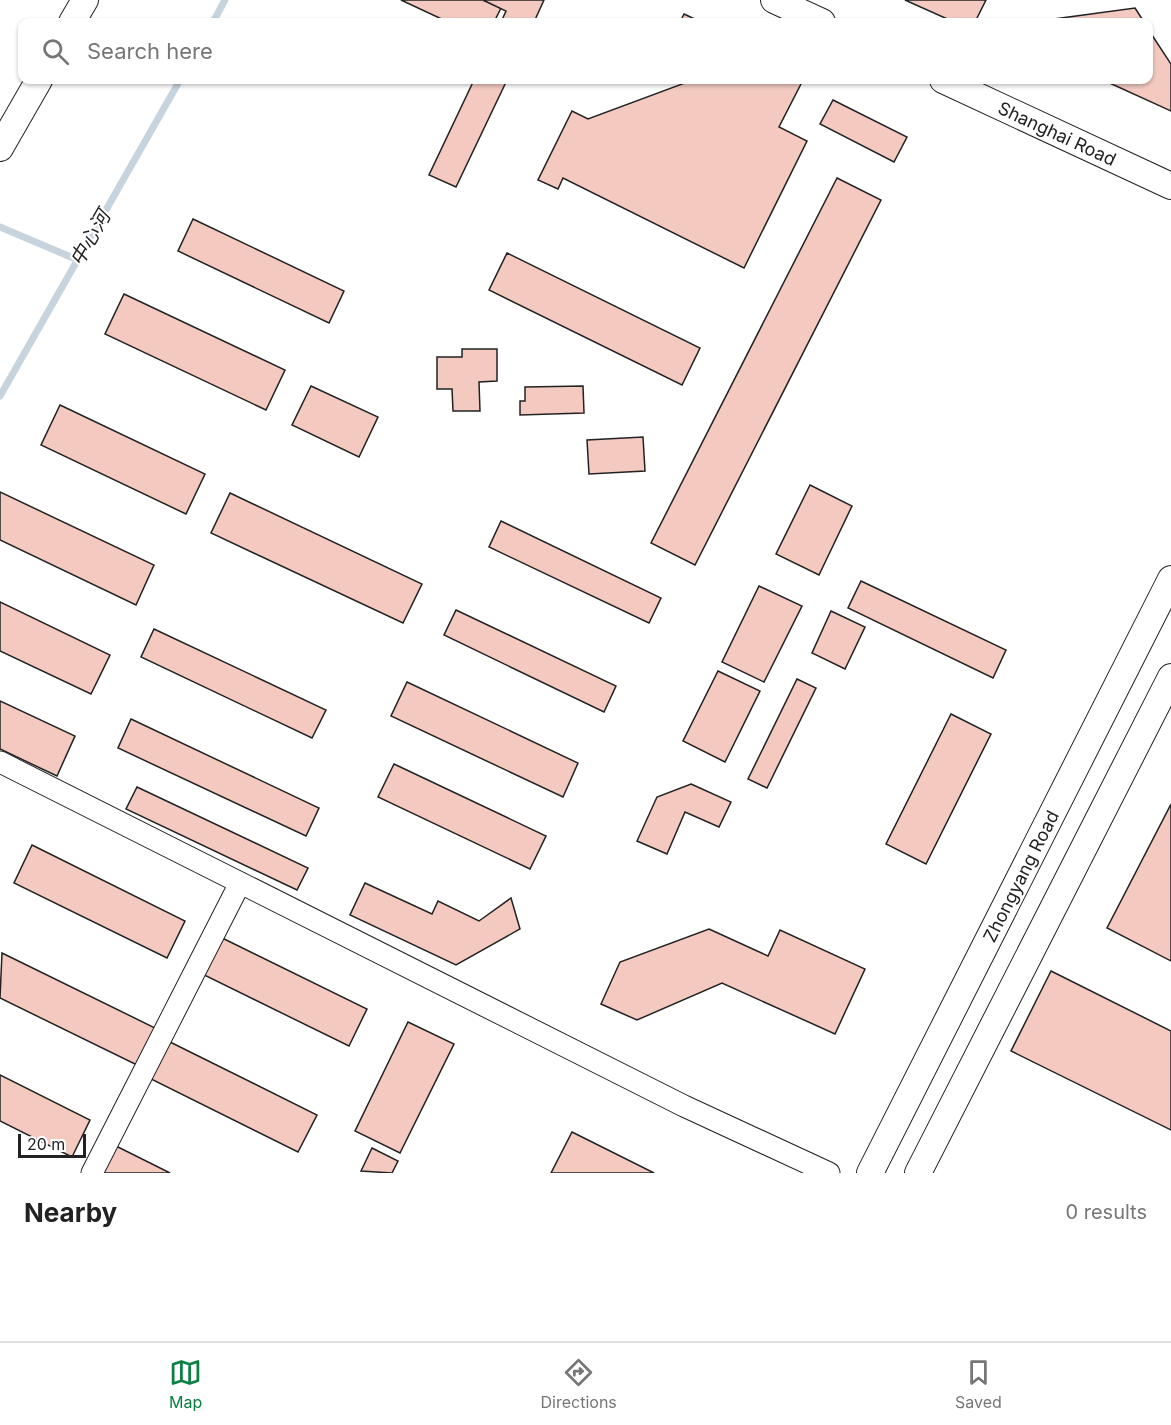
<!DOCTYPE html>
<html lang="en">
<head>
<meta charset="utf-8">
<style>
  :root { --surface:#fff; --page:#f6f6f6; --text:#222; --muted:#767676; --line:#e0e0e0; --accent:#0b8043 }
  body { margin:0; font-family:Inter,"Noto Sans SC",sans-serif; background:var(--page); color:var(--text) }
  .scale { position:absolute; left:18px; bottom:15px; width:68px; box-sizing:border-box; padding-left:6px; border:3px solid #222; border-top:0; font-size:16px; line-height:21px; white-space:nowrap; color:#222; -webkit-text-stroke:4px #fff; paint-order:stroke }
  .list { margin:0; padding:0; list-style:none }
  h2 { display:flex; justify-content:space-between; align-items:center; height:78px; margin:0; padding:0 24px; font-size:26px }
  h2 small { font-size:20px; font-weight:400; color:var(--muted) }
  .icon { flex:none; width:33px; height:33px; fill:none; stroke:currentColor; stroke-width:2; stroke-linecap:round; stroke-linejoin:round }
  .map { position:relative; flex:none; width:1171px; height:1173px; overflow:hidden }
  .search { position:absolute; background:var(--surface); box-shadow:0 2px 4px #0004; left:18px; right:18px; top:18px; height:66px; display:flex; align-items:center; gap:15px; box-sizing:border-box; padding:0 21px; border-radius:12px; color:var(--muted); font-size:22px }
  .sheet { height:168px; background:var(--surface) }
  nav { display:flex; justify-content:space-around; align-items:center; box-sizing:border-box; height:84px; border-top:2px solid var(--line); background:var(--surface); font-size:16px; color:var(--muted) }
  nav a { display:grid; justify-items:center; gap:3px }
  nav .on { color:var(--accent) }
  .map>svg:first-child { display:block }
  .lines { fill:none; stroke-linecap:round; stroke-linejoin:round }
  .stream { stroke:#c7d3dd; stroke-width:7 }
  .building { fill:#f3c9c0; stroke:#222; stroke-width:1.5 }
  .minor-casing { stroke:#222; stroke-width:23 }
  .tertiary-casing { stroke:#222; stroke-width:28 }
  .minor { stroke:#fff; stroke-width:21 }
  .tertiary { stroke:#fff; stroke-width:26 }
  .labels { text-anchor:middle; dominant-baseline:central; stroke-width:4.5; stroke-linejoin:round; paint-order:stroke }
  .street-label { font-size:18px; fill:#222; stroke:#fff }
  .water-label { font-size:20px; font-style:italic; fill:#222; stroke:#fff }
</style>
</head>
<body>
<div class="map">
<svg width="1171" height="1173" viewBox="0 0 1171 1173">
  <rect width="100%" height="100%" fill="#fff"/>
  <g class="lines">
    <g class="stream">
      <polyline points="213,22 225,0"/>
      <polyline points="0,227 78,260"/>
      <polyline points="0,396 180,80"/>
    </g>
  </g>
  <g class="building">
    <polygon points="401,0 483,0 501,8 494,22 448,22"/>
    <polygon points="483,0 544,0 534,22 501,22 506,11"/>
    <polygon points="905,0 986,0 975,22 954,22"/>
    <polygon points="1135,8 1144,22 1052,22 1054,19"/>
    <polygon points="684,14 701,22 680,22"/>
    <polygon points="1148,29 1171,64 1171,111 1103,80 1148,80"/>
    <polygon points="474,80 507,80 456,187 429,175"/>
    <polygon points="687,80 803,80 779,127 807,141 744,268 563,178 558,189 538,180 572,111 588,119 685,83"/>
    <polygon points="833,100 907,137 894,162 820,124"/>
    <polygon points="837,178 881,200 695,565 651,543"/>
    <polygon points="193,219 344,291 329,323 178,251"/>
    <polygon points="507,253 700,348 682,385 489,290"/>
    <polygon points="124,294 285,370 266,410 105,334"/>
    <polygon points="462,349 497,349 497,381 479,382 480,411 453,411 452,389 437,389 437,357 462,357"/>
    <polygon points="311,386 378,417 359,457 292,425"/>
    <polygon points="583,386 584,413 520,415 520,401 525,401 525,387"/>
    <polygon points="60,405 205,474 186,514 41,445"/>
    <polygon points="643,437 645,471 589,474 587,440"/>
    <polygon points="810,485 852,506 819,575 776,554"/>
    <polygon points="0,492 154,565 136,605 0,540"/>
    <polygon points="230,493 422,584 403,623 211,533"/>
    <polygon points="501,521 661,598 649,623 489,547"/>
    <polygon points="861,581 1006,650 993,678 848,608"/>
    <polygon points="759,586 802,606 764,682 722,662"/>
    <polygon points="0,602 110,655 91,694 0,651"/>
    <polygon points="456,610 616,686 604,712 444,635"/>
    <polygon points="831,611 865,627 845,669 812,653"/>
    <polygon points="154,629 326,710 312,738 141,657"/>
    <polygon points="718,671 760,691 725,762 683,741"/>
    <polygon points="797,679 816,688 767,788 748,779"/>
    <polygon points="407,682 578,763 563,797 391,716"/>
    <polygon points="0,701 75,736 57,776 0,749"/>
    <polygon points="951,714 991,734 926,864 886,844"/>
    <polygon points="131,719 319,808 306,836 118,748"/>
    <polygon points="394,764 546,836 530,869 378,797"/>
    <polygon points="691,784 731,802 719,827 685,812 667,854 637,841 657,797"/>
    <polygon points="137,787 308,868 297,890 126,809"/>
    <polygon points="1171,804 1171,961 1107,928"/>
    <polygon points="32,845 185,921 167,958 14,883"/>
    <polygon points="365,883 432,914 438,901 479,921 511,898 520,929 456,965 350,915"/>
    <polygon points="709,929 768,956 780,930 865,969 835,1034 722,983 637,1020 601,1004 620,962"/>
    <polygon points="214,934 367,1009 349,1046 196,971"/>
    <polygon points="2,953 155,1028 137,1065 0,998"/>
    <polygon points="1051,971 1171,1031 1171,1130 1011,1051"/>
    <polygon points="408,1022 454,1044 400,1153 355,1131"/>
    <polygon points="164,1039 317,1115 298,1152 145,1076"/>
    <polygon points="0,1075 90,1120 72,1157 0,1121"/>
    <polygon points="572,1132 654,1173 551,1173"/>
    <polygon points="112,1144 170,1173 97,1173"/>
    <polygon points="372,1148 398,1161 392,1173 361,1171"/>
  </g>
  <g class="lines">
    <g class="minor-casing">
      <g id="minor">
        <polyline points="0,762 684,1106 829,1173"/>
        <polyline points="92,1173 240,883"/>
      </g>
    </g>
    <g class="tertiary-casing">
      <g id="tertiary">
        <polyline points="774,0 822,22"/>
        <polyline points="72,22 85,0"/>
        <path id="s1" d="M943,80L1171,186"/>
        <polyline points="0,148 39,80"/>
        <path id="s2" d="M870,1173L1171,579"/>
        <polyline points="918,1173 1171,677"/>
      </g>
    </g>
    <use href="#minor" class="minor"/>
    <use href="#tertiary" class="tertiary"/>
  </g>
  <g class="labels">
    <g class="street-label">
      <text stroke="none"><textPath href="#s1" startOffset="126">Shanghai Road</textPath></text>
      <text stroke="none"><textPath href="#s2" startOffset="333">Zhongyang Road</textPath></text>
    </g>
    <g class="water-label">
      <text transform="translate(90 238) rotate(-60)">中心河</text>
    </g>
  </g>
</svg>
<div class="scale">20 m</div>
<div class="search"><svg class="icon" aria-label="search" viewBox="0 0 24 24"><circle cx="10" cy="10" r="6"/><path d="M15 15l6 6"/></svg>Search here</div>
</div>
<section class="sheet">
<h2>Nearby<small>0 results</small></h2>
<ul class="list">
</ul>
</section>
<nav>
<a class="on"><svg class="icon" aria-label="map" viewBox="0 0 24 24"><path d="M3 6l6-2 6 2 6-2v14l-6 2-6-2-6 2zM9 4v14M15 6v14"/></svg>Map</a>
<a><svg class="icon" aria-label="directions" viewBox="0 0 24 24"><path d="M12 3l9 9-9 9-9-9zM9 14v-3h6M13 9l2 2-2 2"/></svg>Directions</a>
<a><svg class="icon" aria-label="saved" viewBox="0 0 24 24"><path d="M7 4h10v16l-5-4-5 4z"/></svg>Saved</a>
</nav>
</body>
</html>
